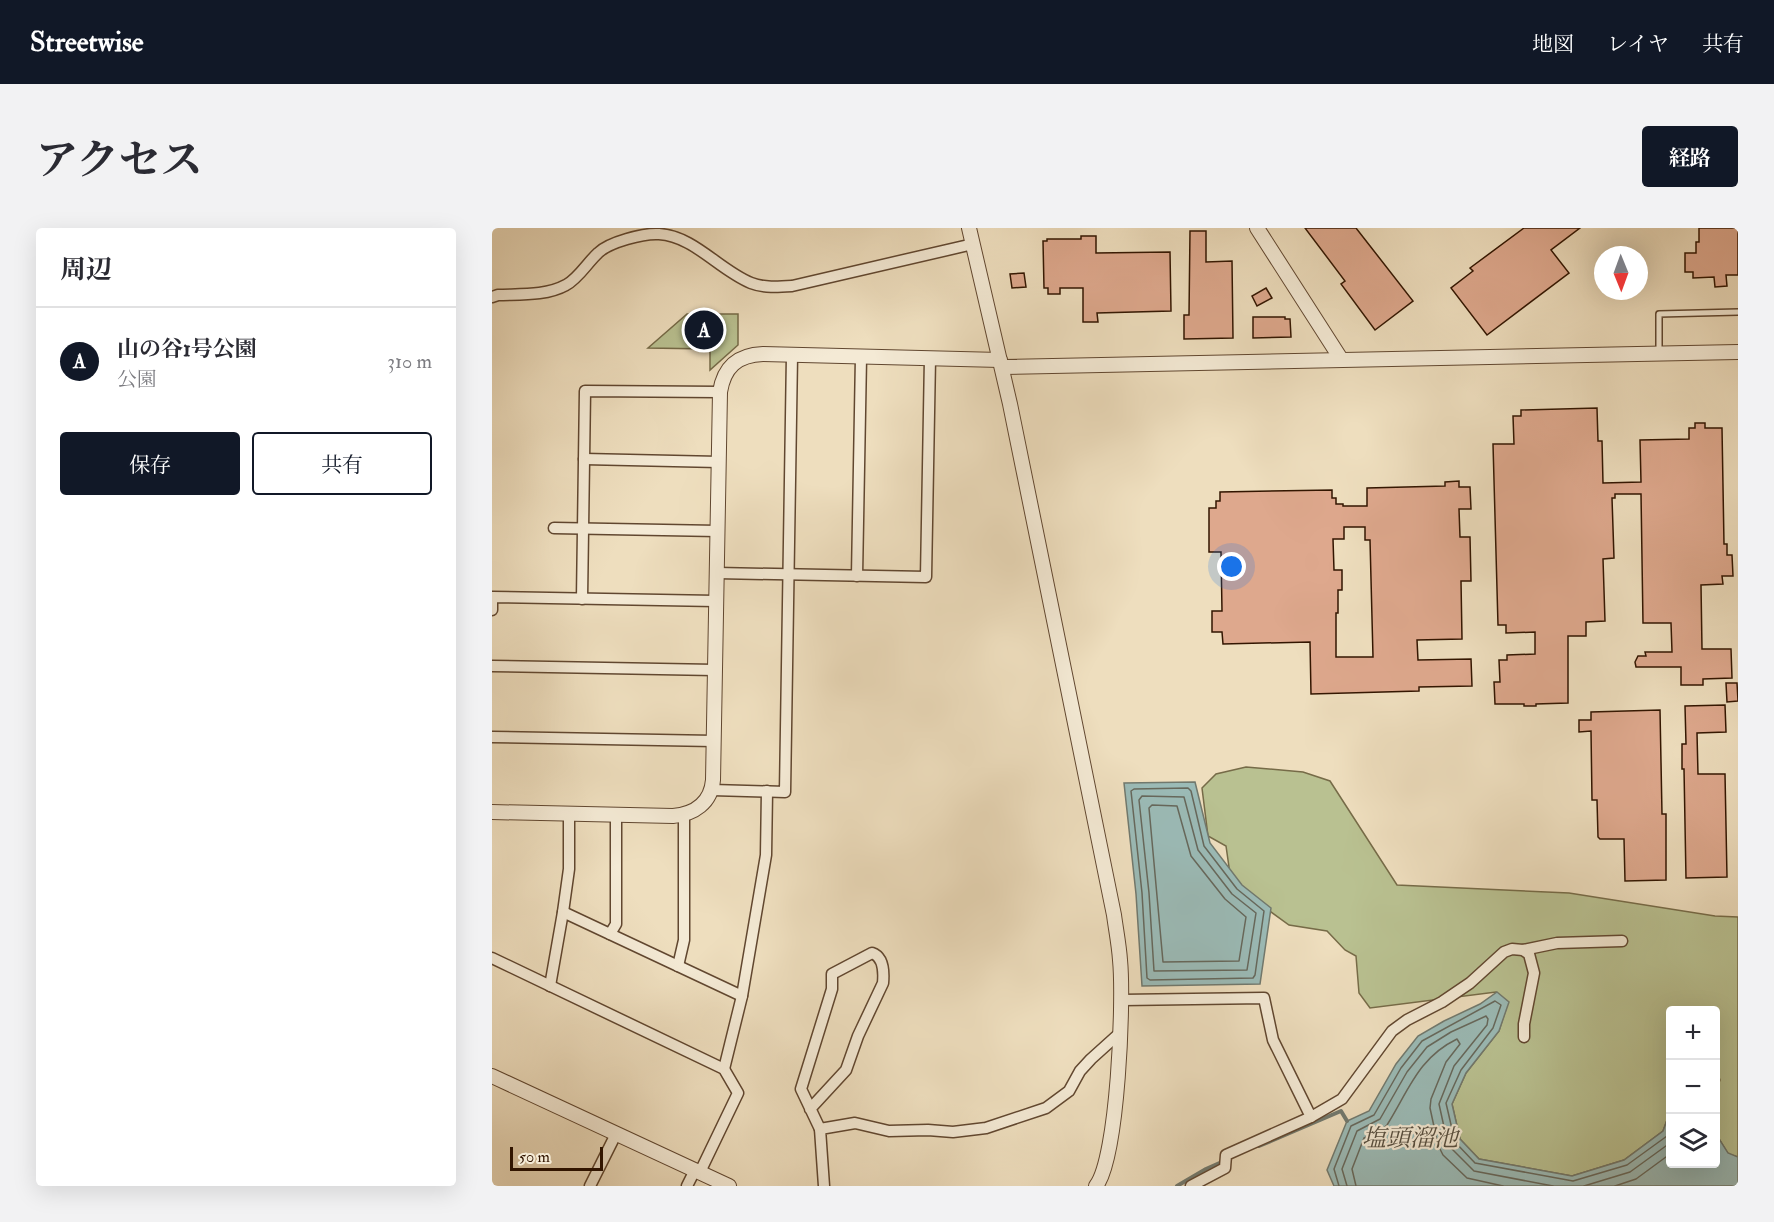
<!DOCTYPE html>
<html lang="ja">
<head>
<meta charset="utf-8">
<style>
  :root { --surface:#fff; --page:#f2f2f3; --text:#2b2b33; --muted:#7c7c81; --line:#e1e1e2; --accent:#111827 }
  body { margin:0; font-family:"IM FELL Double Pica","Noto Serif JP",serif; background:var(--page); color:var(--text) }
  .controls { position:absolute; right:18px; bottom:18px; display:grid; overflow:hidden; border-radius:6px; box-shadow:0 6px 24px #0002 }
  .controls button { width:54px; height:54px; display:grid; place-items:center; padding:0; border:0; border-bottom:2px solid var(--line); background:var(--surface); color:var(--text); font:30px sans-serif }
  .compass { position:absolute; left:1102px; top:18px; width:54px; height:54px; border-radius:50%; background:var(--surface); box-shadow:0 6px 24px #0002; rotate:179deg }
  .scale { position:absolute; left:18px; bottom:15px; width:93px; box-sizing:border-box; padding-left:6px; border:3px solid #321500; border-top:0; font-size:16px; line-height:21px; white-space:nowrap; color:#321500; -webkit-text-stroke:4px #f4ead5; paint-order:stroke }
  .you { position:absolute; left:740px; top:339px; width:21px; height:21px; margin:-15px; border:4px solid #fff; border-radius:50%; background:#1a73e8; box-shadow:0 0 0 9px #1a73e833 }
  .badge { display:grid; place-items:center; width:39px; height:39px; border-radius:50%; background:var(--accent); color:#fff; font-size:20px; font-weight:700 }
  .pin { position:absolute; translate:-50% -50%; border:3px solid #fff; box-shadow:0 2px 6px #0006 }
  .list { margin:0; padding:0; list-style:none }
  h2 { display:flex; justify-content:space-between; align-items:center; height:78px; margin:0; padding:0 24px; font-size:26px }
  h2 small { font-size:20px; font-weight:400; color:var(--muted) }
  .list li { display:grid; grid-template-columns:39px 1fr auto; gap:18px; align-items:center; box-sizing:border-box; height:108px; padding:0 24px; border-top:2px solid var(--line) }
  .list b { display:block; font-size:22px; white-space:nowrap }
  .list p { margin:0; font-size:20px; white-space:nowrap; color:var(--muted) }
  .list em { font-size:20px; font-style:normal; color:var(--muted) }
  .actions { display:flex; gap:12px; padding:18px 24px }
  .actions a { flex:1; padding:14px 0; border:2px solid var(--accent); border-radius:6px; text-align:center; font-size:21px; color:var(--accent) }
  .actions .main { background:var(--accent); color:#fff }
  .icon { flex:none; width:33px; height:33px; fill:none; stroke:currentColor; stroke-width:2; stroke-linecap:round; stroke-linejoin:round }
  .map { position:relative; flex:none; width:1246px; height:958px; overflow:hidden; border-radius:6px }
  header { display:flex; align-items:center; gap:36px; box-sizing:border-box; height:84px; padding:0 30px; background:var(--accent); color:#fff }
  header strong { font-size:28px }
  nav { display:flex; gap:33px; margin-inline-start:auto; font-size:21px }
  .intro { display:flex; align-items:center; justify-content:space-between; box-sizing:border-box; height:144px; padding:0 36px }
  h1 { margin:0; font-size:42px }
  .button { padding:15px 27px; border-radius:6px; background:var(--accent); color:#fff; font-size:21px; font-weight:700 }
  main { display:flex; gap:36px; padding:0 36px }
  aside { flex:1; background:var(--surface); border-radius:6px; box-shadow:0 6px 24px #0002 }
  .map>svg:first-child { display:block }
  .green { fill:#b9c191; stroke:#766b48; stroke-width:1.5 }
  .water { fill:#9bbbb7; stroke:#71796e; stroke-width:1.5 }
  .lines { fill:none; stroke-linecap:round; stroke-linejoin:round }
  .shore { stroke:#66685c; stroke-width:1.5 }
  .stream { stroke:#71796e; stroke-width:4 }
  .building { fill:#dea88d; stroke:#321500; stroke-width:1.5; fill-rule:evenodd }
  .service-casing { stroke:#614730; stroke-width:8 }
  .minor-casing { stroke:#614730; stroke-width:13 }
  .tertiary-casing { stroke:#614730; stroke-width:16 }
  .service { stroke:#f4ead5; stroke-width:5 }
  .minor { stroke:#f4ead5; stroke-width:10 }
  .tertiary { stroke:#f4ead5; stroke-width:14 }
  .labels { text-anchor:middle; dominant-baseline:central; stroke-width:4.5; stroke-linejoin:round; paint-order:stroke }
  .water-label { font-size:24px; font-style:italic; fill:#574f40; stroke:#f4ead5 }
</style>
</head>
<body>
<header>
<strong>Streetwise</strong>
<nav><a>地図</a><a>レイヤ</a><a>共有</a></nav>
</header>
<div class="intro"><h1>アクセス</h1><a class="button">経路</a></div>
<main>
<aside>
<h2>周辺<small></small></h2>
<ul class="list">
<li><span class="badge">A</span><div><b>山の谷1号公園</b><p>公園</p></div><em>310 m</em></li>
</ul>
<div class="actions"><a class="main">保存</a><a>共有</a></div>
</aside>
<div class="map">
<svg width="1246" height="958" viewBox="0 0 1246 958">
  <rect width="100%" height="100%" fill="#eedebe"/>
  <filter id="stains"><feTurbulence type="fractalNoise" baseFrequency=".00333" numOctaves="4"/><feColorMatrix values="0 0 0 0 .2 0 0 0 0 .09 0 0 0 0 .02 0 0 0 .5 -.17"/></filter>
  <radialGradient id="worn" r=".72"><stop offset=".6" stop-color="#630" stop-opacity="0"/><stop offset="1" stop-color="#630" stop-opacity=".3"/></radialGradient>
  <g class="green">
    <polygon points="195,86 246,86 246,117 218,142 218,121 156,120"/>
    <polygon points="754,539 811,544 838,553 905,657 1077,665 1223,688 1246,689 1246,929 1236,926 1224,906 1224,863 1228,852 1224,841 1224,782 1178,782 1178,884 1171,903 1132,932 1080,948 987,931 968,911 960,876 974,845 1007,803 1016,774 1004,764 878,780 867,765 864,728 853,722 835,703 797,697 761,671 738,646 734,618 716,608 710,560 724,546"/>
  </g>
  <g class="water">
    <polygon points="703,554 718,615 750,657 779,680 768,756 650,758 644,666 632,555"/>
    <polygon points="1005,764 1017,774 1007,803 974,845 960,876 968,911 987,931 1080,948 1132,932 1171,903 1178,884 1178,936 1224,936 1224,906 1236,925 1246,929 1246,958 842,958 835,942 855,893 877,883 904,836 926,808 952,793 988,776"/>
  </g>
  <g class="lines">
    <g class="shore">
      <polygon points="696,560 699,563 712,618 745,661 772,683 763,747 761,750 658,752 655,750 650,665 639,563 642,561"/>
      <polygon points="650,568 692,569 706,622 740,666 764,685 755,742 662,743 657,665 647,572"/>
      <polygon points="660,577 685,578 699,628 733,671 754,689 747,733 671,734 657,580"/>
      <polyline points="847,958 842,941 859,898 882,887 909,840 930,813 1003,773 1009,777 1001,800 969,842 954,875 963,914 983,935 1081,953 1135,937 1175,908 1178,901"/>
      <polyline points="855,958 850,941 865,903 888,891 915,844 935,819 959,804 994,788 996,791 995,797 962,838 947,876 956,917 982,943 1061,958"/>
      <path d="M864,958L860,941L872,910L888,903L895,897C917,862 926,830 965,811L968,816L954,834L939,871L938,880L946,917L951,927L975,950L1011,958"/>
      <polyline points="1092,958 1138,944 1178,915"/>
      <polyline points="1123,958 1144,951 1178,926"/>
    </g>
    <g class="stream">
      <polyline points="767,918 849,883 855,893"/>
      <polyline points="685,958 714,941 732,933"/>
    </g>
  </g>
  <g class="building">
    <polygon points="813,0 864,0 921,73 883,102 849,56 853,53"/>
    <polygon points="1032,0 1088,0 1059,22 1077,45 995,107 959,60 981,43 978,40"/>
    <polygon points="1207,0 1246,0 1246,47 1234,47 1235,58 1223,59 1222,49 1201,50 1201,44 1193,44 1193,25 1204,25 1204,14 1207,14"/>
    <polygon points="698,3 714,3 714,34 740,33 741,110 692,111 692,87 697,87"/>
    <polygon points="589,8 604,8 604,25 678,24 679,83 605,85 606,94 591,94 591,60 568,60 568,66 556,66 556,60 552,60 551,13 555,13 555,11 589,11"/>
    <polygon points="532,45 534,59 520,60 518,46"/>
    <polygon points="774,60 780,70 765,78 760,68"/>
    <polygon points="761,89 793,89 793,91 798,91 799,109 761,110"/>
    <polygon points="1105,180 1106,213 1110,213 1111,255 1149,254 1148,212 1197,211 1197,200 1203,200 1203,195 1213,195 1213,200 1230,200 1232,316 1235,316 1235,327 1240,327 1241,348 1230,348 1231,356 1209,357 1210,421 1239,421 1240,450 1211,451 1211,457 1189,457 1189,439 1144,439 1143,434 1146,428 1154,428 1153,424 1180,424 1179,395 1151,395 1149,266 1123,266 1123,270 1120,270 1122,330 1111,331 1113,393 1094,394 1094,408 1076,408 1076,475 1044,476 1044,478 1032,478 1032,476 1003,476 1002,454 1008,454 1007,432 1015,432 1015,427 1043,426 1043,404 1014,405 1014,397 1006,397 1001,216 1022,216 1021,188 1029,188 1029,182"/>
    <path d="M967,253V259H978L979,281H967L968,309H978L979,353H969L970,411L925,412L926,432L979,431L980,458L927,459V463L819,466L818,414L731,416L730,404H720V383H730L729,324H717V280H724V273H728V264L840,262V270H844V276H851V278H875V260L953,258V254ZM852,299H873V312H878L881,429H844V385H846V362H850V342H842L841,311H852Z"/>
    <polygon points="1234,455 1245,455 1246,473 1235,474"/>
    <polygon points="1233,477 1234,504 1205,505 1206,546 1233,546 1235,649 1194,650 1192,541 1190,541 1190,516 1194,516 1193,478"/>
    <polygon points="1168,482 1170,586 1174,586 1174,652 1133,653 1132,611 1108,611 1106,609 1105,572 1100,572 1099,503 1087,504 1087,492 1099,492 1099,484"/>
  </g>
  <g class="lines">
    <g class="service-casing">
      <polyline id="service" points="1167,125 1167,86 1246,84"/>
    </g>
    <g class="minor-casing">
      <g id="minor">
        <path d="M0,69L6,67C28,66 54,68 74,57C86,51 96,34 106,25C117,14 152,5 167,6C202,8 227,42 259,55C272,60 286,59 300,58L481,16"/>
        <polyline points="92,231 227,234"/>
        <polyline points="62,300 226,303"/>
        <polyline points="225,345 434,349 438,130"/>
        <polyline points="365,348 369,129"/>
        <polyline points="90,371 93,163 228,164"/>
        <polyline points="0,382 0,369 224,373"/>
        <polyline points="0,438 223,442"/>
        <polyline points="0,509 222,513"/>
        <polyline points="220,562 293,564 300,127"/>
        <polyline points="71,684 250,768"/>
        <polyline points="118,706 124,696 124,587"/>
        <polyline points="1031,722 1065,715 1130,713"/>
        <polyline points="0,730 232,841 246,865 208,944"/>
        <polyline points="186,738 192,712 192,587"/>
        <polyline points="58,758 71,684 77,641 77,586"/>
        <polyline points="630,772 772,770 781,812 819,889"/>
        <polyline points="232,841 250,768 274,627 275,563"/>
        <path d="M318,881L354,842L366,808L391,755C392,744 392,729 380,725L340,746V761L309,861L328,901"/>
        <polyline points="98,958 124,906"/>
        <polyline points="195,958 203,942"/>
        <polyline points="332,958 328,901 363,895 397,903 436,902 461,904 494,900 554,880 577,863 588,843 599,831 629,804"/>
        <polyline points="699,958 733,940 734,927 819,889 850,871 900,803 915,792 950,774 978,755 1012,724 1020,721 1031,722 1037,726 1042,745 1032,796 1032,809"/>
      </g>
    </g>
    <g class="tertiary-casing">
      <g id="tertiary">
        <path d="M477,0L518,176L622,687C624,702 627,717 628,732C632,772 626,930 604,958"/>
        <polyline points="765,0 849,131"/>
        <polyline points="510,139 1246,124"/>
        <path d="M0,584L181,588C202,586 219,575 221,552L228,164C232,139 245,127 271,126L508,132"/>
        <polyline points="0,848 237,958"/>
      </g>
    </g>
    <use href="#service" class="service"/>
    <use href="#minor" class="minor"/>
    <use href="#tertiary" class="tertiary"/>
  </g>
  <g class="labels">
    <g class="water-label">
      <text x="918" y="910">塩頭溜池</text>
    </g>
  </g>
  <rect width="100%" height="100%" filter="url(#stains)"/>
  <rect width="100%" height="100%" fill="url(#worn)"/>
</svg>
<div class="controls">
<button>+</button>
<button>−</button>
<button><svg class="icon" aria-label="layers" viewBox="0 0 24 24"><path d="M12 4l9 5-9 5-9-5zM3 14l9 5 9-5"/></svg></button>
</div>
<svg class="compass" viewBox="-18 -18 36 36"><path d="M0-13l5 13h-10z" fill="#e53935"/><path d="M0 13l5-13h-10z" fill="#7c7c81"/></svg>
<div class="scale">50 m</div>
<div class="you"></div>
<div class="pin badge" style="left:212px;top:102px">A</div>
</div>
</main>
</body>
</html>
